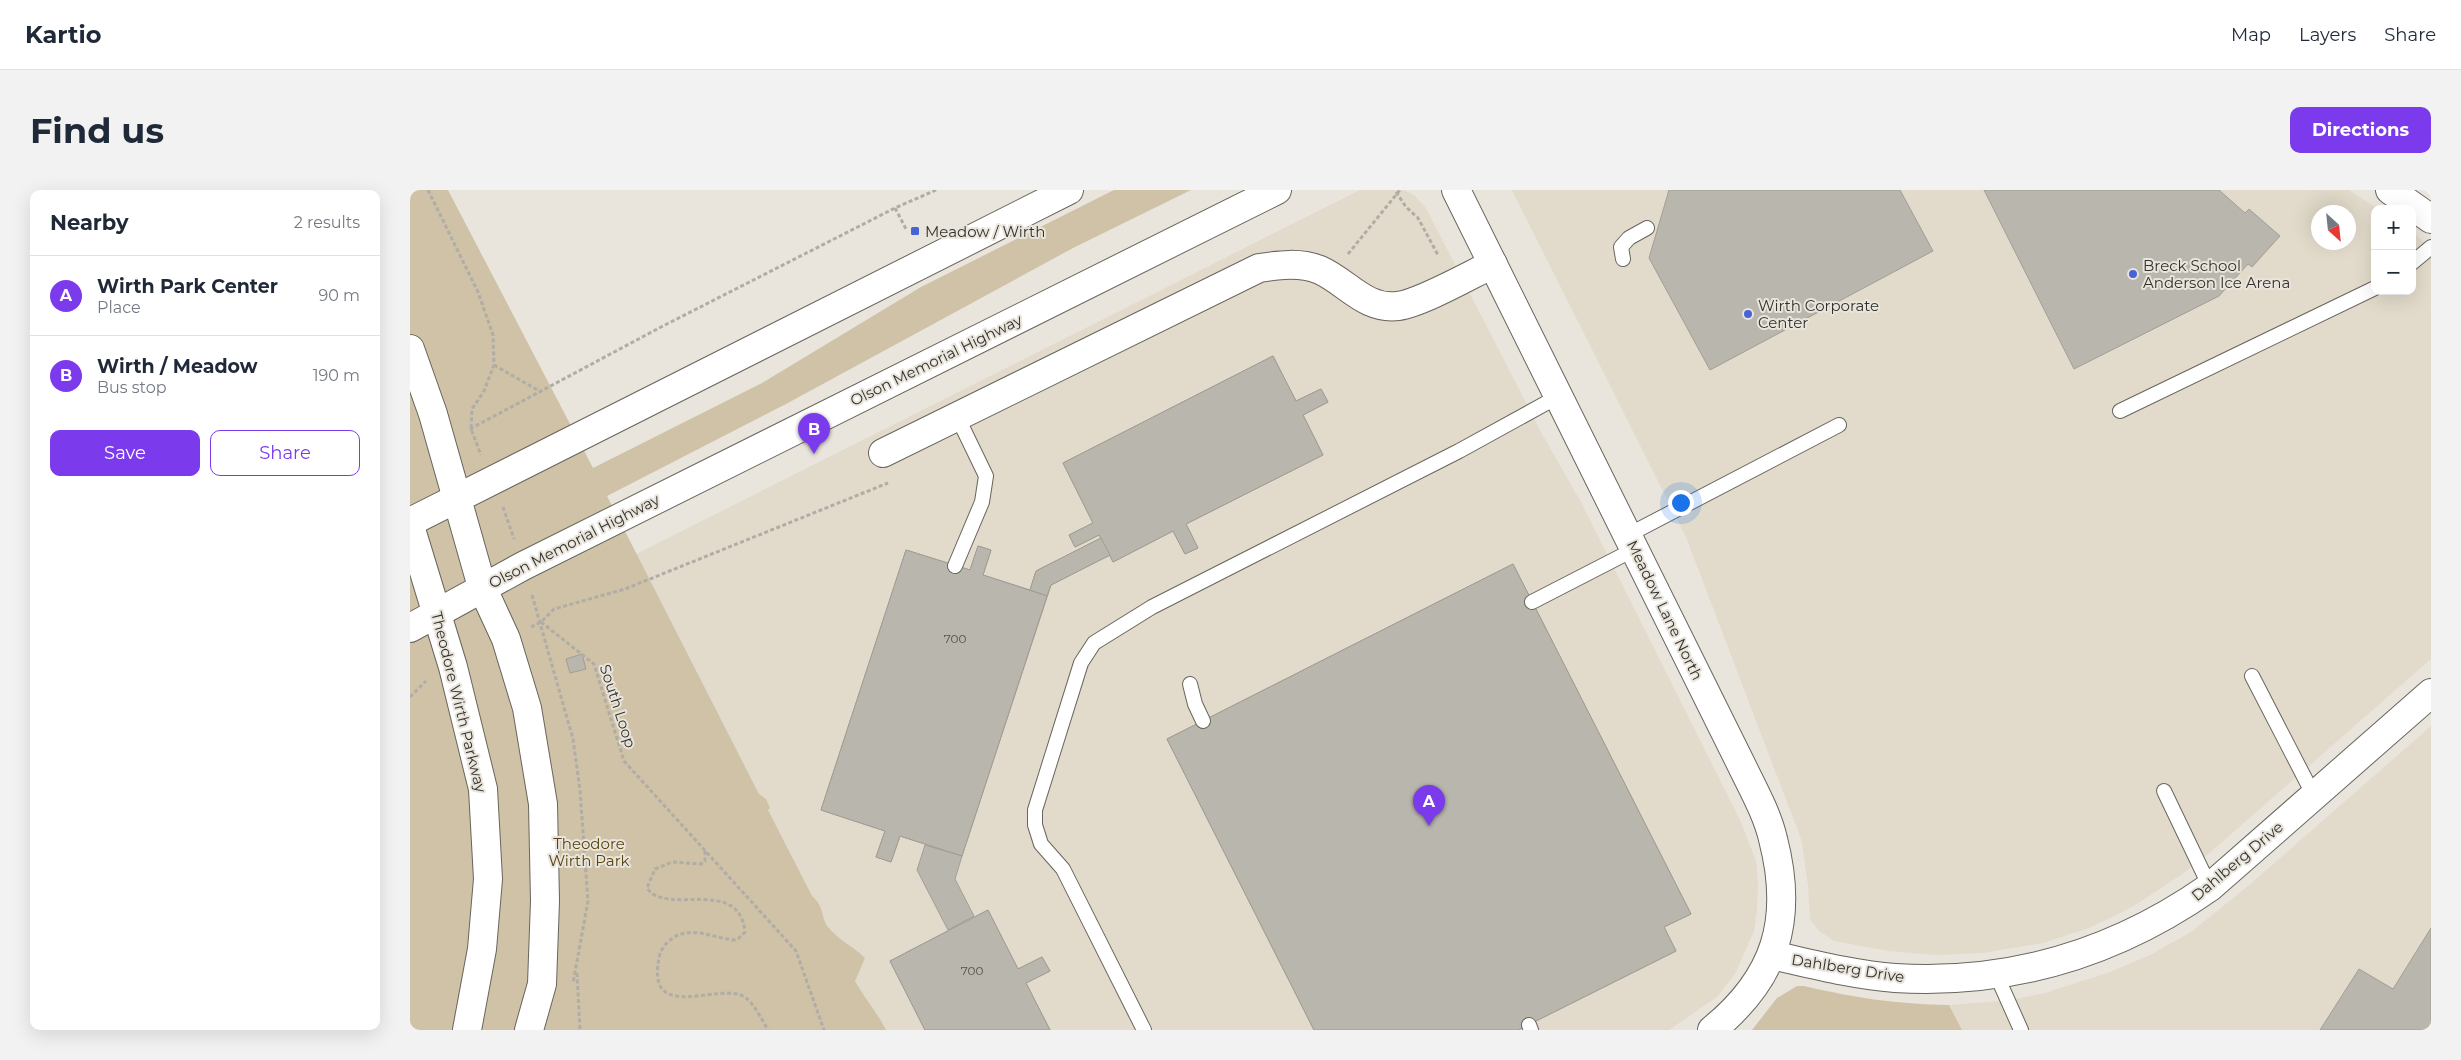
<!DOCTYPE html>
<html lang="en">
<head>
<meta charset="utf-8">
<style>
  :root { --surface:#fff; --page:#f2f2f3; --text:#1f2937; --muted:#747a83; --line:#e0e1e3; --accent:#7c3aed }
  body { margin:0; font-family:Montserrat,sans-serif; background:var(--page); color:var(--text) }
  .controls { position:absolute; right:15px; top:15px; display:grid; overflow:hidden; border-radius:10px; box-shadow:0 5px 20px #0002 }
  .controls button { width:45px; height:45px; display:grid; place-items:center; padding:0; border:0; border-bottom:1px solid var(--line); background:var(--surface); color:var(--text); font:25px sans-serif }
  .compass { position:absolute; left:1901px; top:15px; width:45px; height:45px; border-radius:50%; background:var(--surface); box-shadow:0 5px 20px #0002; rotate:153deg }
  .you { position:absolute; left:1270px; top:312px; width:18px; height:18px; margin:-12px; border:4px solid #fff; border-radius:50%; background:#1a73e8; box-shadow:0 0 0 8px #1a73e833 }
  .badge { display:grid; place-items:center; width:32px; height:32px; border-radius:50%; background:var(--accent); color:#fff; font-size:16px; font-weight:700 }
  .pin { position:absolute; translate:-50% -41px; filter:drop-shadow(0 1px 2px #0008) }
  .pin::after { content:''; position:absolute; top:26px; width:18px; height:15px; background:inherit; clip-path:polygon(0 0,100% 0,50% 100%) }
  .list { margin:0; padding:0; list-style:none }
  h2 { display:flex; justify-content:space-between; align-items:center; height:65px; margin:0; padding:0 20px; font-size:21px }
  h2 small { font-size:16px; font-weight:400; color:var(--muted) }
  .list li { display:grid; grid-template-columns:32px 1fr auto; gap:15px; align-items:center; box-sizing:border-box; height:80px; padding:0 20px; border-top:1px solid var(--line) }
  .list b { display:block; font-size:19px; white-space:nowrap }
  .list p { margin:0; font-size:16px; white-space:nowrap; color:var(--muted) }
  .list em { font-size:16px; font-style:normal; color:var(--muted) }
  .actions { display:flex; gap:10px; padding:15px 20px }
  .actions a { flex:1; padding:11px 0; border:1px solid var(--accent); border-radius:10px; text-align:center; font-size:18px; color:var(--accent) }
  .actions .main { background:var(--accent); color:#fff }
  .map { position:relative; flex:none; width:2021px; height:840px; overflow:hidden; border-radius:10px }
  header { display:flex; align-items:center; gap:30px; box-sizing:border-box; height:70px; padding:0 25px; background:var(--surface); border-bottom:1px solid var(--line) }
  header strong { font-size:24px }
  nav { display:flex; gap:28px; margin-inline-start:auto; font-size:18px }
  .intro { display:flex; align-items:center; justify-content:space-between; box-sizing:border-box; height:120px; padding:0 30px }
  h1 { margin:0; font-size:35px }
  .button { padding:12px 22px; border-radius:10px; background:var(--accent); color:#fff; font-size:18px; font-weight:700 }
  main { display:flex; gap:30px; padding:0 30px }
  aside { flex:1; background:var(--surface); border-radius:10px; box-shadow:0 5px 20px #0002 }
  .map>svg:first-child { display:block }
  .built { fill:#e2dbcb; fill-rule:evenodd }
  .green { fill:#cfc2a6 }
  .building { fill:#b9b6ad; stroke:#a29e95 }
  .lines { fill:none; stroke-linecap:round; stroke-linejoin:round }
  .lane-casing { stroke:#68655d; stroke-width:16 }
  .street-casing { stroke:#68655d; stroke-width:30 }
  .secondary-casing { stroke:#68655d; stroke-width:30 }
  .primary-casing { stroke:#68655d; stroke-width:30 }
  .path { stroke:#b0ada6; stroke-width:3; stroke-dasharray:4 2.5; stroke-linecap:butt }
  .lane { stroke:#fff; stroke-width:14 }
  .street { stroke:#fff; stroke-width:28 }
  .secondary { stroke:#fff; stroke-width:28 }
  .primary { stroke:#fff; stroke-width:28 }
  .poi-dot { fill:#4664d7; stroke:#e9e5dc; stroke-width:2 }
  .labels { text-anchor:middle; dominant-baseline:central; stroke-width:4; stroke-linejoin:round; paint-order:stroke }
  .number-label { font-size:12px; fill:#54534e }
  .poi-label { font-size:15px; fill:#33322e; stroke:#e9e5dc; text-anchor:start }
  .street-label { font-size:15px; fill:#33322e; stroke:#e9e5dc }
  .park-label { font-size:15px; fill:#59450f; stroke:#e9e5dc }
</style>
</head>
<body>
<header>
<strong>Kartio</strong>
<nav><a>Map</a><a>Layers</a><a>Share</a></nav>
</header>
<div class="intro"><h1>Find us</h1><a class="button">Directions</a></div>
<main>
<aside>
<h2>Nearby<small>2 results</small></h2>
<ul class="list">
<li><span class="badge">A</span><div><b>Wirth Park Center</b><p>Place</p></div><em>90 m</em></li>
<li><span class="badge">B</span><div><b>Wirth / Meadow</b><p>Bus stop</p></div><em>190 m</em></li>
</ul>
<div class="actions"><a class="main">Save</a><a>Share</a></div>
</aside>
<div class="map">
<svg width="2021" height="840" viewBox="0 0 2021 840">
  <rect width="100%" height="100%" fill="#e9e5dc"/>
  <g class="built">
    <polygon points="950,0 994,0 1004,5 1016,18 1132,244 1172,314 1331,632 1346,671 1348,695 1347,720 1344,741 1325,784 1307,807 1259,840 470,840 226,364"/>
    <path d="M1102,0H1939L1968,19H1965V101H2002V42L2021,58V469L1802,661L1771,685L1727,714L1705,726L1676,739L1633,753L1573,763L1526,765L1478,761L1424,751L1409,741L1400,729L1398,695L1391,649L1276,347ZM1908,22H1938V52H1908Z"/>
    <polygon points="2021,536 2021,840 1552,840 1539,815 1601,810 1635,803 1700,782 1740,765 1781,742 1838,696"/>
  </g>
  <g class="green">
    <path d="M0,0H38L183,278L352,193L511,97L704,0H781L663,58L376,214L197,306L349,604L356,609L360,618L358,620L402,706C415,717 410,726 418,737C429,751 443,756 455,768L445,791C455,809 467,822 476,840H0Z"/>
    <path d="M1387,796H1394C1446,808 1486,814 1539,815L1552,840H1342L1367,808Z"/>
  </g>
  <g class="building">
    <polygon points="1259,0 1490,0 1523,61 1300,180 1239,68"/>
    <polygon points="1574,0 1809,0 1835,23 1839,19 1870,46 1842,77 1838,74 1809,106 1664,179"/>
    <polygon points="863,166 886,211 911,199 918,212 893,225 913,265 776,334 788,358 775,364 763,341 703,372 700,365 641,395 552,666 490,646 481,672 466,667 475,641 411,620 496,360 560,380 568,356 581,360 573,385 620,400 626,381 691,348 689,345 665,357 659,345 683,333 653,273"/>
    <polygon points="863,166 886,211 911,199 918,212 893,225 913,265 776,334 788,358 775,364 763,341 703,372 689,345 665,357 659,345 683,333 653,273"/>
    <polygon points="691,348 700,365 641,395 637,406 620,400 626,381"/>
    <polygon points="568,356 581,360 573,385 637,406 552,666 490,646 481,672 466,667 475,641 411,620 496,360 560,380"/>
    <polygon points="1103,374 1281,724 1254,737 1266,761 1108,840 904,840 757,549"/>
    <polygon points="1103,374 1281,724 1254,737 1266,761 1108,840 904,840 757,549"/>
    <polygon points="172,464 176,479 160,483 156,469"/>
    <polygon points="515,655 552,666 545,689 564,726 538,740 507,680"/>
    <polygon points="578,720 608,779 632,767 640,781 616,793 640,840 515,840 480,771"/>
    <polygon points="578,720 608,779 632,767 640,781 616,793 640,840 515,840 480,771"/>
    <polygon points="2021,738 2021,840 1910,840 1949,779 1983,799"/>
  </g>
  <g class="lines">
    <g class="lane-casing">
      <g id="lane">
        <polyline points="1213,69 1211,57 1219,48 1237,38"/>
        <polyline points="2002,73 2021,57"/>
        <polyline points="1710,221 1965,98"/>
        <polyline points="1218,345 1429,235"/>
        <polyline points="545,376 572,312 576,286 547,226"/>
        <polyline points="1122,412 1225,359"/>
        <polyline points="1842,486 1904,606"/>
        <polyline points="780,494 785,514 793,531"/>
        <polyline points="1754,601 1800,697"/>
        <polyline points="1586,784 1611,840"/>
        <polyline points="1119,835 1121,840"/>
        <polyline points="734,840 653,679 631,654 625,635 625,620 671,473 684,453 742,417 1049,261 1149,206"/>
      </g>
    </g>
    <g class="street-casing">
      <g id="street">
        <path d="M1046,0L1330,572C1342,597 1357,623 1363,649C1384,730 1366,788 1302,840"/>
        <polyline points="1980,0 2021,29"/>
        <path d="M473,263L849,78C869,75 890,72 910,80C937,92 955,120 988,116C1011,113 1060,85 1083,74"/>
        <path d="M1362,765C1402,774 1444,785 1485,788C1600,795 1706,763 1800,697L2021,503"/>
      </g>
    </g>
    <g class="secondary-casing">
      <g id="secondary">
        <polyline points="0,159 23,224 72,397 96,449 117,518 133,614 135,711 132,794 119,840"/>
        <polyline points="0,336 43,477 73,599 78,689 72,759 57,840"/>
      </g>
    </g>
    <g class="primary-casing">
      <g id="primary">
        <polyline points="0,332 659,0"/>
        <polyline points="0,438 113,376 867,0"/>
      </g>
    </g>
    <g class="path">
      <polyline points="18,0 68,102 83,145 84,175 74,201 62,219 61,239 71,265"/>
      <polyline points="986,2 996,17 1008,28 1028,65"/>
      <polyline points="485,18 496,39"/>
      <polyline points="938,64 990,0"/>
      <polyline points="84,175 131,202"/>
      <polyline points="60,239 251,137 485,18 526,0"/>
      <polyline points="93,317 104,349"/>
      <polyline points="122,405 163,549 170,600 178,711 163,793"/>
      <polyline points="131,432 184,474 214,571 386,761 414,840"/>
      <polyline points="121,437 131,432 144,419 215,399 478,293"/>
      <polyline points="0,507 16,491"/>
      <path d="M295,661V671L291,674L262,672L245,679L237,698C256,727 329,685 335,742L329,748L324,750C304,748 288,738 268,745C261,748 252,756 250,764C232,838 313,789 336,808C345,815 352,830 358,840"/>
      <polyline points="167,783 170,840"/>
    </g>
    <use href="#lane" class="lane"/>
    <use href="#street" class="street"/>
    <use href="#secondary" class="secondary"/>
    <use href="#primary" class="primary"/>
  </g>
  <g class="poi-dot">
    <rect x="500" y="36" width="10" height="10" rx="2.5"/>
    <circle cx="1723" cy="84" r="5"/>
    <circle cx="1338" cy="124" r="5"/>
  </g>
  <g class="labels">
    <g class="number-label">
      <text x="545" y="448">700</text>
      <text x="562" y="780">700</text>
    </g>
    <g class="poi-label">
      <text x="515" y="41">Meadow / Wirth</text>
      <text x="1733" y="75">Breck School<tspan x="1733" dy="17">Anderson Ice Arena</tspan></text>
      <text x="1348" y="115">Wirth Corporate<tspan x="1348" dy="17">Center</tspan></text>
    </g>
    <g class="street-label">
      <text transform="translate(526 170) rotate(-26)">Olson Memorial Highway</text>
      <text transform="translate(164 351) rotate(-27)">Olson Memorial Highway</text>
      <text transform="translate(1255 420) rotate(64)">Meadow Lane North</text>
      <text transform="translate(49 512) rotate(76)">Theodore Wirth Parkway</text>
      <text transform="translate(208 516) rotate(72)">South Loop</text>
      <text transform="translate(1827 671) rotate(-40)">Dahlberg Drive</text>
      <text transform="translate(1438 778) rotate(9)">Dahlberg Drive</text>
    </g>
    <g class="park-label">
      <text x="179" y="653">Theodore<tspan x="179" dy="17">Wirth Park</tspan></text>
    </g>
  </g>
</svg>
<div class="controls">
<button>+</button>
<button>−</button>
</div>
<svg class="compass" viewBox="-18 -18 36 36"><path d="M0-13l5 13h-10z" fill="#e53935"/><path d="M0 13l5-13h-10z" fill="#747a83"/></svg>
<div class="you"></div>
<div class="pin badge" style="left:1019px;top:636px">A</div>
<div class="pin badge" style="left:404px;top:264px">B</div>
</div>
</main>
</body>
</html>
